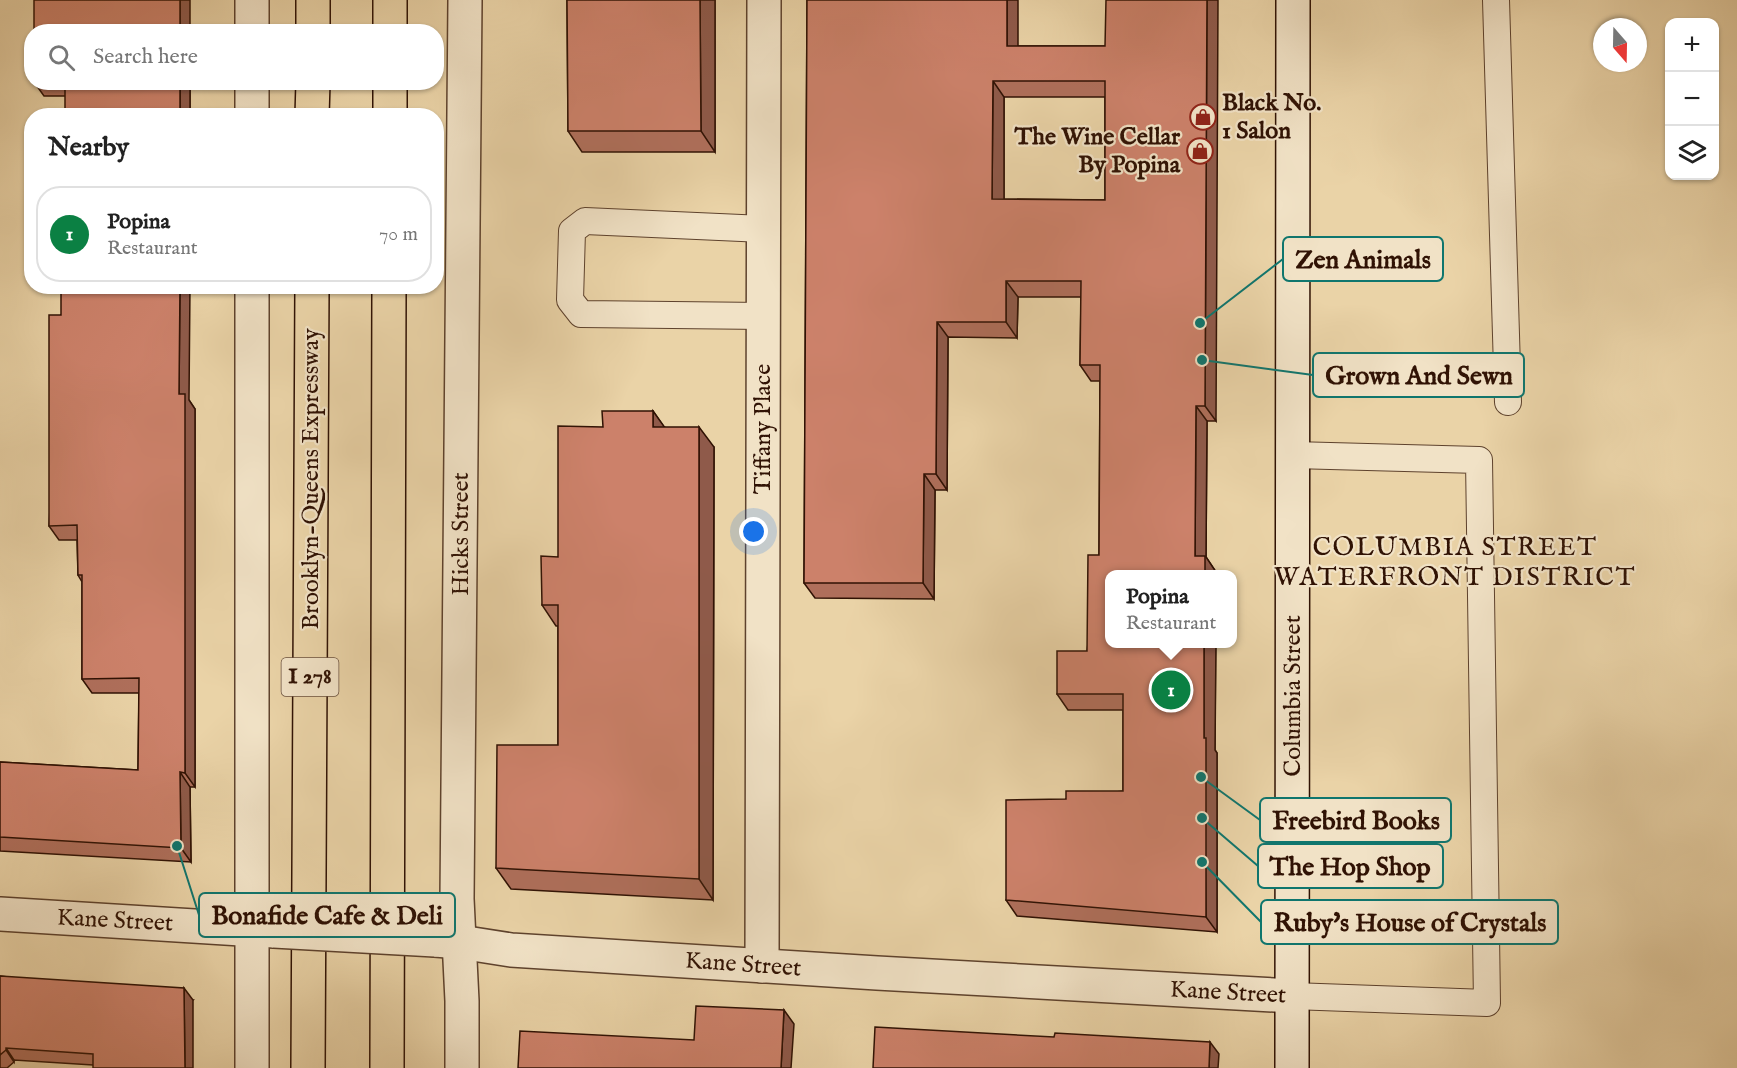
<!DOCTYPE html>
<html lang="en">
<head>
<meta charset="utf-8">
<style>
  :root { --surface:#fff; --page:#f2f2f2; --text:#222; --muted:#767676; --line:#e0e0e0; --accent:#0b8043 }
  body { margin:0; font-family:"IM FELL English",serif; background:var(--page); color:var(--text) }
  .controls { position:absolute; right:18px; top:18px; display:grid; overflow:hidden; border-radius:12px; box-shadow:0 2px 4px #0004 }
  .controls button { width:54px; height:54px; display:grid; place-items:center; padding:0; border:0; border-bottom:2px solid var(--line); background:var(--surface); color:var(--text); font:30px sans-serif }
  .compass { position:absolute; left:1593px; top:18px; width:54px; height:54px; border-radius:50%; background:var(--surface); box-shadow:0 2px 4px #0004; rotate:160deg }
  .you { position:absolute; left:754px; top:532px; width:21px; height:21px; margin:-15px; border:4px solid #fff; border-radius:50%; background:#1a73e8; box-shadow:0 0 0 9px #1a73e833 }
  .badge { display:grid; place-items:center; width:39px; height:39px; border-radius:50%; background:var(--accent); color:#fff; font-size:20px; font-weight:700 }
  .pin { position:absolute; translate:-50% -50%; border:3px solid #fff; box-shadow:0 2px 6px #0006 }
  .popup { position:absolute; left:1105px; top:570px; width:132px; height:78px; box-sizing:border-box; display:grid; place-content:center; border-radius:12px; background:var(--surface); filter:drop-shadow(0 2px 4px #0005); font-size:20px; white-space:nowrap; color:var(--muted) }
  .popup b { font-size:22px; color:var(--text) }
  .popup::after { content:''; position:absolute; left:50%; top:100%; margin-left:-12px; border:12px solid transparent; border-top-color:var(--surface) }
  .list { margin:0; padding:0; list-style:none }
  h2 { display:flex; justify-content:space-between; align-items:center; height:78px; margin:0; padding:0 24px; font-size:26px }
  h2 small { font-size:20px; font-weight:400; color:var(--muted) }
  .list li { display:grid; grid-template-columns:39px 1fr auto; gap:18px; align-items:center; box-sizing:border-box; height:96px; margin:0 12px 12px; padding:0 12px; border:2px solid var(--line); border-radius:24px }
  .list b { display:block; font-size:22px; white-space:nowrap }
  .list p { margin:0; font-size:20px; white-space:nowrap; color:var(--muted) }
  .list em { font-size:20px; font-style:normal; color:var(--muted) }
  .icon { flex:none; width:33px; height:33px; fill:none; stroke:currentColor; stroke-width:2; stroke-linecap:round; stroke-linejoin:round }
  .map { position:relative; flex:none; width:1737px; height:1068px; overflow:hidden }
  .search { position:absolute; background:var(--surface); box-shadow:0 2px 4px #0004; left:24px; top:24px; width:420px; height:66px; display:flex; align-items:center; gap:15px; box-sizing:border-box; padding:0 21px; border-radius:24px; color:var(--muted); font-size:22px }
  .panel { position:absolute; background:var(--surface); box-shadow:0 2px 4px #0004; left:24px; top:108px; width:420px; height:186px; border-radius:24px }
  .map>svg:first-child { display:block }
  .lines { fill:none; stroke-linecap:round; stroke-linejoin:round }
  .service-casing { stroke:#5e422d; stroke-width:28 }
  .minor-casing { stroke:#5e422d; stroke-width:36 }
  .tertiary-casing { stroke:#5e422d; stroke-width:36 }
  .secondary-casing { stroke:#301204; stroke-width:36 }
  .motorway-casing { stroke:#301204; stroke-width:36 }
  .service { stroke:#f1e2c6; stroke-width:26 }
  .minor { stroke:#f1e2c6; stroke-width:33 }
  .tertiary { stroke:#f1e2c6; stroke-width:33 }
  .secondary { stroke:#f1e2c6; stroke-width:33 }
  .motorway { stroke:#ead3a7; stroke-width:33 }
  .minor-bridge-casing { stroke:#5e422d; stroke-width:36; stroke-linecap:butt }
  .minor-bridge { stroke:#f1e2c6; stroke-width:33 }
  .wall { fill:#af6f5b; stroke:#301204; stroke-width:1.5; fill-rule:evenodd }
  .shaded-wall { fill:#8f5a4a; stroke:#301204; stroke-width:1.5 }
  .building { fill:#cc816a; stroke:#301204; stroke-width:1.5; fill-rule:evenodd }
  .labels { text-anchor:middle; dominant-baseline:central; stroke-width:4.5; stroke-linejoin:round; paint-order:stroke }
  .shield { fill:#f1e2c6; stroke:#6a503e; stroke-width:1.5 }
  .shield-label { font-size:22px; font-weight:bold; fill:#301204 }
  .poi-label { font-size:24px; font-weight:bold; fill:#301204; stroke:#f1e2c6; text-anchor:start }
  .street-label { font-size:24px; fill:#301204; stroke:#f1e2c6 }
  .neighbourhood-label { font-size:26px; letter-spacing:1.5px; fill:#301204; stroke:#f1e2c6 }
  .leader { fill:none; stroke:#0f766e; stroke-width:2 }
  .callout-dot { fill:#0f766e; stroke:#f1e2c6; stroke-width:2 }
  .callout { fill:#f1e2c6; stroke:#0f766e; stroke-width:2 }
  .callout-label { font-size:26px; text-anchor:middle; font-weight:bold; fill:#301204 }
</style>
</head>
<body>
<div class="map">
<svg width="1737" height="1068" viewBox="0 0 1737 1068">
  <rect width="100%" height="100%" fill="#ead3a7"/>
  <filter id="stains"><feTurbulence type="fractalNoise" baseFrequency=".00333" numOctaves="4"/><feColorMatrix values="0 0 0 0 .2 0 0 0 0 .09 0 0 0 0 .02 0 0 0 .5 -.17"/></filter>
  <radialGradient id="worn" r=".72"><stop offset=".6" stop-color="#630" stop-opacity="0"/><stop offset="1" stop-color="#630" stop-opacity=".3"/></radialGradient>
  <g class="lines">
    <g class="service-casing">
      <g id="service">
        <polyline points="1496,0 1508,402"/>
        <polyline points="764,316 581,314 570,300 572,231 585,221 764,229"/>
        <polyline points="1292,996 1487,1003 1479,460 1293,455"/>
      </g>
    </g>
    <g class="minor-casing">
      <g id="minor">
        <polyline points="0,914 274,931"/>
        <polyline points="435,940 460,942 511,950 877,973 1292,996"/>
        <polyline points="762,966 764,0"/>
      </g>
    </g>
    <g class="tertiary-casing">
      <g id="tertiary">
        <polyline points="252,32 252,0"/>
        <polyline points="252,116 252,82"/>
        <polyline points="252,286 252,1068"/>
        <polyline points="462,1068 462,1001 457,899 465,0"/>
      </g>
    </g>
    <g class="secondary-casing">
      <polyline id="secondary" points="1292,1068 1293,0"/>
    </g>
    <g class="motorway-casing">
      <g id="motorway">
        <polyline points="313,32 313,0"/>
        <polyline points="390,32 390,0"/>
        <polyline points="312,116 313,82"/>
        <polyline points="390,116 390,82"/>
        <polyline points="308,1068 312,286"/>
        <polyline points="387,1068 389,286"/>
      </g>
    </g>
    <use href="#service" class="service"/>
    <use href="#minor" class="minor"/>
    <use href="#tertiary" class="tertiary"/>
    <use href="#secondary" class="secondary"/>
    <use href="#motorway" class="motorway"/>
    <g class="minor-bridge-casing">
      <polyline id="minor-bridge" points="274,931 435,940"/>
    </g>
    <use href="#minor-bridge" class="minor-bridge"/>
  </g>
  <g class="wall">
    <polygon points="567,0 715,0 715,152 582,152 568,131"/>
    <path d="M807,0L1018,46H1105L1216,421H1207L1206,557L1216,572L1215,750L1217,753V932L1017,916L1006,900L1066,799L1123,791V710H1068L1057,694L1087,651L1099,555L1100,381H1091L1080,365L1081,297H1018L1017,338L948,337L947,490H935L934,599L815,598L804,583ZM1004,97H1105V200L1004,199Z"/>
    <polygon points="34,82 190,82 190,116 65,96 44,96"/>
    <polygon points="61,315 189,400 195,409 195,787 190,787 191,862 0,851 0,762 138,770 139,693 92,693 82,679 82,582 78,575 77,540 59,540 49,526"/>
    <polygon points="653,411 664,427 714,447 713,900 511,889 496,868 558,745 558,626 556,626 542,605 603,427"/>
    <polygon points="0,976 193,1000 93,1065 14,1060 14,1062 7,1068 0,1068"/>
  </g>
  <g class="shaded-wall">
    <rect x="180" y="0" width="10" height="32"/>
    <polygon points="700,0 715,0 715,152 701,131"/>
    <polygon points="1007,0 1018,0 1018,62 1007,46"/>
    <polygon points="1207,0 1218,0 1216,421 1205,406"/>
    <polygon points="993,81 1004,97 1004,215 992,199"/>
    <rect x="180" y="82" width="10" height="34"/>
    <polygon points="1006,281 1018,297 1017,338 1006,322"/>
    <polygon points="180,286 190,286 189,400 195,409 195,787 185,773 179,394"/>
    <polygon points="937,322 948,337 947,490 936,474"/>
    <polygon points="1196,406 1207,421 1206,557 1216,572 1216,574 1205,574 1195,556"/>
    <polygon points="653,411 668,432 653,427"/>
    <polygon points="699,427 714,447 713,900 699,879"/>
    <polygon points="924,474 935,490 934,599 923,583"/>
    <polygon points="1204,644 1216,644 1215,750 1217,753 1217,932 1206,917 1204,738"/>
    <polygon points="180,772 190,787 191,862 181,848"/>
    <polygon points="184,988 193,1000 193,1068 185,1068"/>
    <polygon points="784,1010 794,1024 791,1068 781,1068"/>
    <polygon points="1210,1042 1219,1054 1218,1068 1209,1068"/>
    <polygon points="6,1048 14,1060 14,1062 6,1050"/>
  </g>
  <g class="building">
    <rect x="34" y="0" width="146" height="32"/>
    <polygon points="567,0 700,0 701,131 568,131"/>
    <path d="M807,0H1007V46H1105L1106,0H1207L1205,406H1196L1195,556H1205V574H1110V644H1204V738H1206V917L1006,900V800L1066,799V791H1123V694H1057V651H1087L1088,555H1099L1100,365H1080L1081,281H1006V322H937L936,474H924L923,583H804ZM993,81H1105V200L992,199Z"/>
    <rect x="65" y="82" width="115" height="34"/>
    <polygon points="61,286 180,286 179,394 185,394 185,773 180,772 181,848 0,837 0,762 138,770 139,678 82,679 82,575 78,575 77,525 49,526 49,315 61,315"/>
    <polygon points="602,411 653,411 653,427 699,427 699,879 496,868 497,745 558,745 558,605 542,605 541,556 558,557 558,426 603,427"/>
    <polygon points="0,976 184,988 185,1068 93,1068 93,1054 6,1048 6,1050 0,1055"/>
    <polygon points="696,1006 784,1010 781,1068 518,1068 520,1031 694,1040"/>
    <polygon points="875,1027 1054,1037 1055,1033 1210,1042 1209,1068 873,1068"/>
  </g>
  <defs>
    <g id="shop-ring" transform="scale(1.35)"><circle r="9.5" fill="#f1e2c6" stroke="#8f2418" stroke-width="1.5"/><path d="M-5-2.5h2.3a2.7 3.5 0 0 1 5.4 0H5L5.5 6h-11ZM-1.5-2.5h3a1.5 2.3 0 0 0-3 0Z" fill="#8f2418"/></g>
  </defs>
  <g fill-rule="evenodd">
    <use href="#shop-ring" x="1203" y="117"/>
    <use href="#shop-ring" x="1200" y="151"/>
  </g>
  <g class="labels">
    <rect class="shield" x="281.5" y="658" width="57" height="38" rx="4.5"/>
    <g class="shield-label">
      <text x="310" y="677">I 278</text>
    </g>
    <g class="poi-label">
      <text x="1222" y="103">Black No.<tspan x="1222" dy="28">1 Salon</tspan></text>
      <text x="1180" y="137" text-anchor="end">The Wine Cellar<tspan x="1180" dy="28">By Popina</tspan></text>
    </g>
    <g class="street-label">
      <text transform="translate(763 429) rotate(-90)">Tiffany Place</text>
      <text transform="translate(311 479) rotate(-90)">Brooklyn-Queens Expressway</text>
      <text transform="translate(461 534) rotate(-90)">Hicks Street</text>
      <text transform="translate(1293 696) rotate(-90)">Columbia Street</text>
      <text transform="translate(115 921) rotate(3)">Kane Street</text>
      <text transform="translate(743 965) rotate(4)">Kane Street</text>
      <text transform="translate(1228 993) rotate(3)">Kane Street</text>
    </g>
    <g class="neighbourhood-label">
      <text x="1455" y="547">COLUMBIA STREET<tspan x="1455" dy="30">WATERFRONT DISTRICT</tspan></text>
    </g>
  </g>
  <path class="leader" d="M1200 323L1283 259M1202 360L1313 375M1201 777L1260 820M1202 818L1258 866M177 846L199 915M1202 862L1261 922"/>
  <g class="callout-dot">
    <circle cx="1200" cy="323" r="6"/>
    <circle cx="1202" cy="360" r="6"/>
    <circle cx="1201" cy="777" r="6"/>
    <circle cx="1202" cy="818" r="6"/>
    <circle cx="177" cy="846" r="6"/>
    <circle cx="1202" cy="862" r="6"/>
  </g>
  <g class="callout">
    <rect x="1283" y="237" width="160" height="44" rx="6"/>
    <rect x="1313" y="353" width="211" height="44" rx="6"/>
    <rect x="1260" y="798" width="191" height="44" rx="6"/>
    <rect x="1258" y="844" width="185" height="44" rx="6"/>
    <rect x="199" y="893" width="256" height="44" rx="6"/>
    <rect x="1261" y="900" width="297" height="44" rx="6"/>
  </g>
  <g class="callout-label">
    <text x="1363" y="268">Zen Animals</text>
    <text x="1419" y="384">Grown And Sewn</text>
    <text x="1356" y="829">Freebird Books</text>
    <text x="1350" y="875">The Hop Shop</text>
    <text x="327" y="924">Bonafide Cafe &amp; Deli</text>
    <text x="1410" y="931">Ruby's House of Crystals</text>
  </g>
  <rect width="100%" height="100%" filter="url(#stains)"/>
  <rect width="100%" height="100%" fill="url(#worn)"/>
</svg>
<div class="controls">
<button>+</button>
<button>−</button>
<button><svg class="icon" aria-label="layers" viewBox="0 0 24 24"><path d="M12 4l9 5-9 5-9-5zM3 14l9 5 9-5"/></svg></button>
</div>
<svg class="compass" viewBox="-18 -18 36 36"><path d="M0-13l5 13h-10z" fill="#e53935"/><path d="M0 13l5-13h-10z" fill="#767676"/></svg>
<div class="you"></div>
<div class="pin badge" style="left:1171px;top:690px">1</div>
<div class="popup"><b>Popina</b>Restaurant</div>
<div class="search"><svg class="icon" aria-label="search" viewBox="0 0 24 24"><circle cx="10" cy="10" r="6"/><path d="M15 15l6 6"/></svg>Search here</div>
<section class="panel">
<h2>Nearby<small></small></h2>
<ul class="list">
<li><span class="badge">1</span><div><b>Popina</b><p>Restaurant</p></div><em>70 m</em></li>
</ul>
</section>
</div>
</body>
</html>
